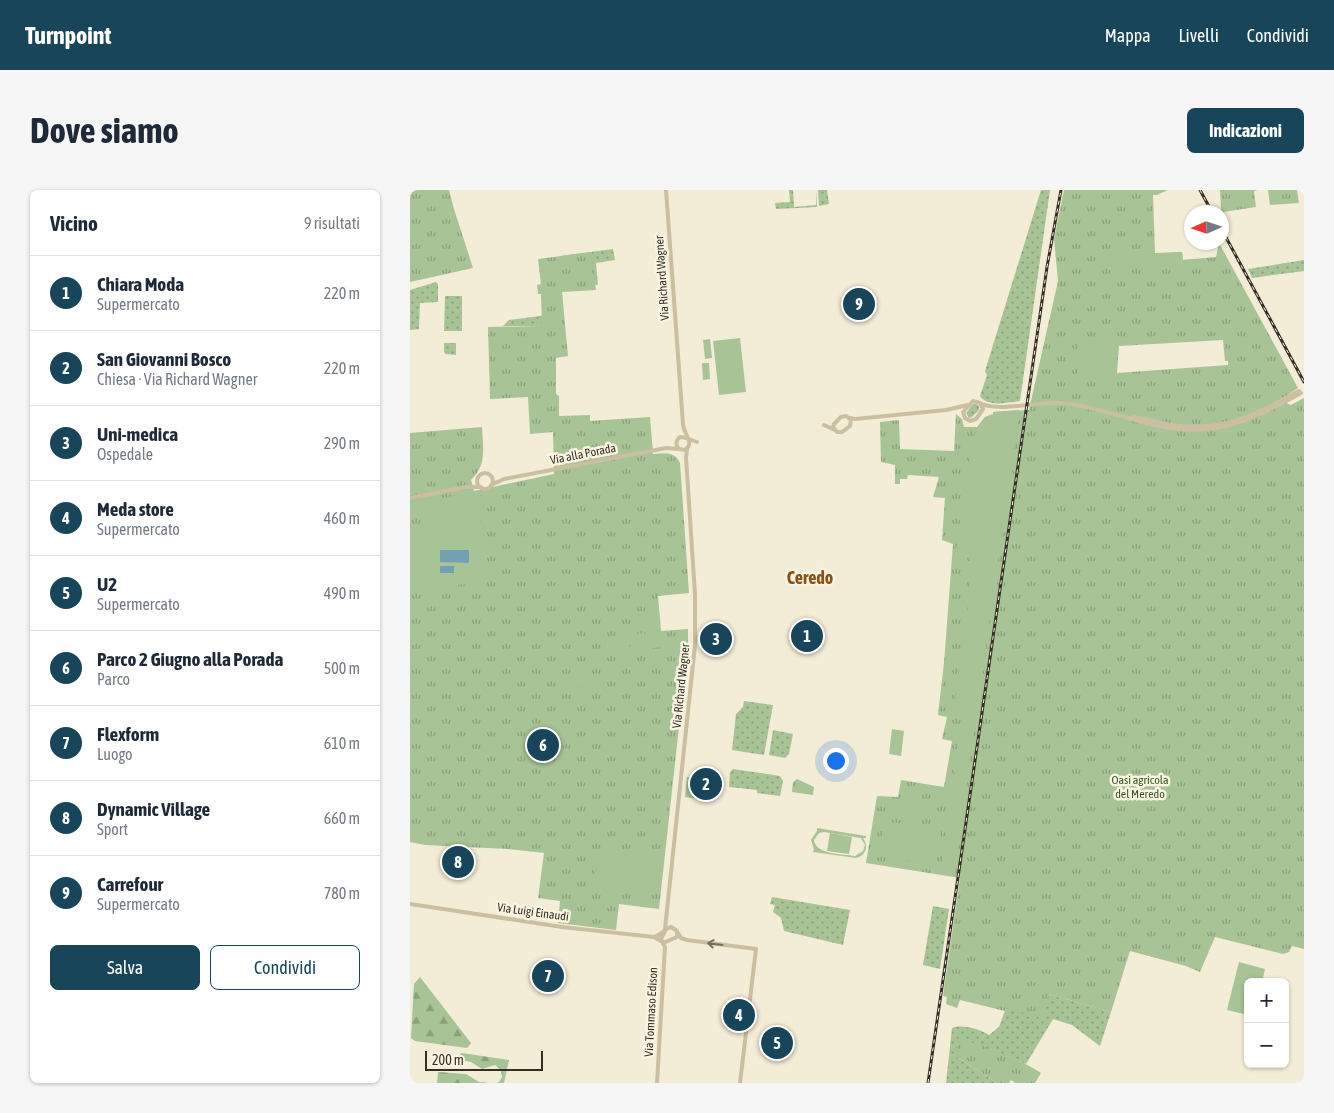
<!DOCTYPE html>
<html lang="it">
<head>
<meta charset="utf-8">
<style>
  :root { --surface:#fff; --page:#f6f6f7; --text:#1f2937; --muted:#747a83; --line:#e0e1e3; --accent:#18455a }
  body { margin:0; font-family:"Asap Condensed",sans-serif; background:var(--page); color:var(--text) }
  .controls { position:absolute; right:15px; bottom:15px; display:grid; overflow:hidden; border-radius:8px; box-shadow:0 1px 4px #0004 }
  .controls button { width:45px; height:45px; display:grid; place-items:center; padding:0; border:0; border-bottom:1px solid var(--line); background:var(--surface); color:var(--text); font:25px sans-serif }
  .compass { position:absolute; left:774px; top:15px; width:45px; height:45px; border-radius:50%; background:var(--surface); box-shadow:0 1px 4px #0004; rotate:267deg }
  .scale { position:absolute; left:15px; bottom:12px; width:118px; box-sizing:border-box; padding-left:5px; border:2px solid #352e25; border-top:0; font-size:14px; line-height:18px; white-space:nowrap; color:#352e25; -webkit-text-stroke:4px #faf5e3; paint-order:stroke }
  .you { position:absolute; left:425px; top:570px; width:18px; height:18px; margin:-12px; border:4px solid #fff; border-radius:50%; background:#1a73e8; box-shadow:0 0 0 8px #1a73e833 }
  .badge { display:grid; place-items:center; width:32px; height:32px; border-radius:50%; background:var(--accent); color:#fff; font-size:16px; font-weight:700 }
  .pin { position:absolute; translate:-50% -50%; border:2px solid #fff; box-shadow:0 1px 5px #0006 }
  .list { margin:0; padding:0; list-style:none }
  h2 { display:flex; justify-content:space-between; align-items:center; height:65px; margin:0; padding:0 20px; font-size:21px }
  h2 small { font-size:16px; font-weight:400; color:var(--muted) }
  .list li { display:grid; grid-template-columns:32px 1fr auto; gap:15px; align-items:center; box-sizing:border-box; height:75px; padding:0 20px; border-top:1px solid var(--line) }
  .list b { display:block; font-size:19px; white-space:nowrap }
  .list p { margin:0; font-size:16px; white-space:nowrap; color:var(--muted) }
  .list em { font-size:16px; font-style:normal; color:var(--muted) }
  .actions { display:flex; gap:10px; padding:15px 20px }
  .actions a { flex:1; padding:11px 0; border:1px solid var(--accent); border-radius:8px; text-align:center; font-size:18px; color:var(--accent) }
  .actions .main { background:var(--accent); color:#fff }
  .map { position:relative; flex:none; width:894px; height:893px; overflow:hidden; border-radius:8px }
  header { display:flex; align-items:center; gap:30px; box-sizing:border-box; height:70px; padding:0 25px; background:var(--accent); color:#fff }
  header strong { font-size:24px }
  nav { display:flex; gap:28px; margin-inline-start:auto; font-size:18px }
  .intro { display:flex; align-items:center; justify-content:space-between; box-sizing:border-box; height:120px; padding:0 30px }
  h1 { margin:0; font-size:35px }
  .button { padding:12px 22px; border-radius:8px; background:var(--accent); color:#fff; font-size:18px; font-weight:700 }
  main { display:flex; gap:30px; padding:0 30px }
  aside { flex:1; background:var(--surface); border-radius:8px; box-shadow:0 1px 4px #0004 }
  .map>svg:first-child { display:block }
  .grass { fill:url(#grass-dots) }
  .forest { fill:url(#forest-firs) }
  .park { fill:url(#park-tufts); fill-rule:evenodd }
  .garden { fill:#a8c396; fill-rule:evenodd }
  .water { fill:#73a0b2 }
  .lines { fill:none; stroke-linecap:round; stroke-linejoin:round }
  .tertiary { stroke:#cbbfa2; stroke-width:4 }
  .rail-casing { stroke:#352e25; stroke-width:3 }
  .rail { stroke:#faf5e3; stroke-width:1; stroke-dasharray:4; stroke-linecap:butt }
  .oneway { stroke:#786f5d }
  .labels { text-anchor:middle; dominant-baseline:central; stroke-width:5; stroke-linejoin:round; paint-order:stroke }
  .street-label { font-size:12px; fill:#352e25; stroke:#faf5e3 }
  .park-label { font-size:12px; fill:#395527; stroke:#faf5e3 }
  .district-label { font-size:18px; font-weight:bold; fill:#8a5018; stroke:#faf5e3 }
</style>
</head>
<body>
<header>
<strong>Turnpoint</strong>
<nav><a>Mappa</a><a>Livelli</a><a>Condividi</a></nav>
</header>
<div class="intro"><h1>Dove siamo</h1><a class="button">Indicazioni</a></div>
<main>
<aside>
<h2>Vicino<small>9 risultati</small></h2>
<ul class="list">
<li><span class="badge">1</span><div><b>Chiara Moda</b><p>Supermercato</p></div><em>220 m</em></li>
<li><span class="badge">2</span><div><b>San Giovanni Bosco</b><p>Chiesa · Via Richard Wagner</p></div><em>220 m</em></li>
<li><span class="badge">3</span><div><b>Uni-medica</b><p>Ospedale</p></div><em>290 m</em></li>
<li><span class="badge">4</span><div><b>Meda store</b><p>Supermercato</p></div><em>460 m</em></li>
<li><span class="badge">5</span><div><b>U2</b><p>Supermercato</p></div><em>490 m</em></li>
<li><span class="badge">6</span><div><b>Parco 2 Giugno alla Porada</b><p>Parco</p></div><em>500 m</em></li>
<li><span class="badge">7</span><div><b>Flexform</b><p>Luogo</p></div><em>610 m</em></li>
<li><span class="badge">8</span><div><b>Dynamic Village</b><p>Sport</p></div><em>660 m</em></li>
<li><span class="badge">9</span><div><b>Carrefour</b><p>Supermercato</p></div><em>780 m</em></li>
</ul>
<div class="actions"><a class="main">Salva</a><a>Condividi</a></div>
</aside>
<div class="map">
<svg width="894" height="893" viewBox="0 0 894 893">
  <defs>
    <pattern id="grass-dots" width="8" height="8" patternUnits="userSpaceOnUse" patternTransform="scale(1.25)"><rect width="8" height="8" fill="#a8c396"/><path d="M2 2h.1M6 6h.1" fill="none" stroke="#8a9f7a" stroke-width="1.8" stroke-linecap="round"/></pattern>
    <pattern id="forest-firs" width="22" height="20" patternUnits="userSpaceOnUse" patternTransform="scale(1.25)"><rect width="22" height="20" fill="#a8c396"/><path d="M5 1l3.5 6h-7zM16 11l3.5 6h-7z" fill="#8a9f7a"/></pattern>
    <pattern id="park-tufts" width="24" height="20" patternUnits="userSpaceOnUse" patternTransform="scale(1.25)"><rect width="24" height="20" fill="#a8c396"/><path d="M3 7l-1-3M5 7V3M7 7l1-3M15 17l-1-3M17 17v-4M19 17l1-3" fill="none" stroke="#8a9f7a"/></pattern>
  </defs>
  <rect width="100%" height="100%" fill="#f3ecd6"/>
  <g class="grass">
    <polygon points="379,0 383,0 384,17 406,15 406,0 407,17 366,19 365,13 380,12"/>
    <polygon points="408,0 417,0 419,14 409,16"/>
    <path d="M631,0H640L610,211C598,212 578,218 570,206L577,185L575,181Z"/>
    <polygon points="203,59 205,70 186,73 188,95 186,95 150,66"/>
    <polygon points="894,70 894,81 842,88 838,79"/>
    <polygon points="26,92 28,94 28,112 10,113 9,139 0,140 0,100"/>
    <polygon points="35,106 52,106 52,141 34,141"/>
    <polygon points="153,123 155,136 127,140 126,136 93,136 99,130"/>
    <polygon points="34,153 46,153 46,165 36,164 34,162"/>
    <polygon points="563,214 566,214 569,216 569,220 562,227 559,228 556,223"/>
    <polygon points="334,511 363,515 354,565 322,560 326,524 333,517"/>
    <polygon points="363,540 383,544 379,564 375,568 359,565"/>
    <polygon points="323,579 370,586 373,591 370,606 347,603 347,600 319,597 320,582"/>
    <polygon points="362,707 440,720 433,755 374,741 371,728 363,722 365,715 360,714"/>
    <polygon points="523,716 539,719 530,779 513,775"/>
    <path d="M639,804L701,822L690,856L662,835L643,829L616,874L597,866L547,867L587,893H536L542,838C552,834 570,839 579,845L589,837L596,818Z"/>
  </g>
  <g class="forest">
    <polygon points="10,787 61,853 57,858 5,851 1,848 4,794"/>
    <polygon points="52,863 99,870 94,893 86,893 89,892 92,887 91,880 85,875 72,879 61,872 51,870 50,864"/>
    <polygon points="28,882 56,884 69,892 78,893 27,893"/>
  </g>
  <g class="park">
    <polygon points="0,0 39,0 44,19 63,78 0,92"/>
    <path d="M654,0H758L747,5H743L745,63L772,62L773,70L806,67L809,53L888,198L873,208L878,214L881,215L894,208V759L882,756L879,762L873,764L805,747L790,782L776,776L720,761L701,822L639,804L633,828L596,818L595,821L550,810L547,818L536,814L537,807L533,806L550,688L456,673L467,606L488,607L491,590L534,597L542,551L532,549L537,527L528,525L534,473L543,354L532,350L535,308L523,307L529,287L498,285L497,289H490V294H485V275L471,272L470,232L489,230L490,259L544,261L546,224L552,229L554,237H567L575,227L583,224V222L619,220L648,91L644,49ZM813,150L815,171H818V175L707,183L709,156Z"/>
    <polygon points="810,0 848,0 844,1 846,17 813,22 811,19"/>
    <polygon points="858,0 887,0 889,13 860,15"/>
    <path d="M182,62L186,100L152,102L158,166L146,168V204L149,206V226L180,225V231L240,227L243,264C254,263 265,261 270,273L279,403L248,406L251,441L278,439V455L249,719L209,714L206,740L148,733L150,711L128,708L134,663L98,659L15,655L0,652V243L72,237C73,257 77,275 61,290L64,301L144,284L143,242L120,244L118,207L80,209L78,137L132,136L131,104H128L127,95L131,94L128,69Z"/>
    <polygon points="387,589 404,597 403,605 382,602 383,592"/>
    <path d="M550,848C577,858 606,867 631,883L625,893H605L601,890L599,893H587L547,867L545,865Z"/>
  </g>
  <g class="garden">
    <polygon points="772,62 773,70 784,69 784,78 764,80 763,71 692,76 688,67"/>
    <polygon points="330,148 336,202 309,205 303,151"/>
    <polygon points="300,149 302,168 295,169 293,150"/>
    <polygon points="707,151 705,183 668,192 668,153"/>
    <polygon points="292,173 299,173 300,189 293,190"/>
    <path d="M609,220L544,686L531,684L553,523L544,520L558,415L561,362L546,360L563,248C567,236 572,228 583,224V222Z"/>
    <path d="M65,302L70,304V306L71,382C66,389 59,397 50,394L45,397H18L12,402H6L2,398V392L0,391L2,341H10L15,311Z"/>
    <polygon points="249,421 250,437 225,439 224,424"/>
    <polygon points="251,442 252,457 226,460 225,444"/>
    <polygon points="219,446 220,460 195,462 194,447"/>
    <rect x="158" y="484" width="19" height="12"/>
    <polygon points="482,539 494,541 491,566 479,564"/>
    <polygon points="277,587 290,588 288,609 275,607"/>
    <polygon points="494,613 511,616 509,625 493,622"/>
    <polygon points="474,631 531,640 526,675 468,666"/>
    <path d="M407,638L456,646V648H453C459,657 456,665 446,668L403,662L404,659L401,650L407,641ZM414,642L451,648L455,655L453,661L445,666C433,664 406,665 404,650L409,643Z"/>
    <polygon points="420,643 442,647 439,664 417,661"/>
    <polygon points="188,661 253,669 249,703 184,696"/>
    <polygon points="829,772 855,779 852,792 838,792 838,825 817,820"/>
  </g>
  <g class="water">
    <polygon points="30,360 59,360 59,373 30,372"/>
    <rect x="30" y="376" width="14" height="7"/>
  </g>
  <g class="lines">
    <g class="tertiary">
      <path d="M256,0L273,234C274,245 285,253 275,260L269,259C265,255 266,250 270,247L277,248"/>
      <polygon points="563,211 570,213 573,219 566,229 560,231 555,228 553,222"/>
      <path d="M571,214C595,222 628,211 654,213C681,216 706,225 732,232C798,250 833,235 891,203"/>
      <polygon points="436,226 441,230 440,236 432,242 427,242 423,237 424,234 431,227"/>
      <path d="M724,227C739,229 754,235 769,236C817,241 849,223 889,201"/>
      <polyline points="440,228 445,229 536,220 558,215"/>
      <polyline points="414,235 425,240"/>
      <polyline points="279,249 287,252"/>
      <circle cx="75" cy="291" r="8"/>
      <polyline points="81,295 94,289 256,258 269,259"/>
      <polyline points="0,308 56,297 71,297"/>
      <polyline points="0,714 152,737 244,747 251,751"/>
      <polyline points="255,739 285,455 285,404 276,268 277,259"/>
      <polyline points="268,743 271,748 277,750 346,759 330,893"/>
      <path d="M244,747C252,745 255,738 261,737L267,741V747L253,753L251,749L255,741"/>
      <polyline points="247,893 255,757 253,753"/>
    </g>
    <g class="rail-casing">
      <g id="rail">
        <polyline points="790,0 802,22"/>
        <polyline points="812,40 894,192"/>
        <polyline points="518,893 637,77 651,0"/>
      </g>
    </g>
    <use href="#rail" class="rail"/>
  </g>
  <defs><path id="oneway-shaft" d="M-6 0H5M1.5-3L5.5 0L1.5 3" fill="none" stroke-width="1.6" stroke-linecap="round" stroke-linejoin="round" transform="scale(1.25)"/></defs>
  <use class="oneway" href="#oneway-shaft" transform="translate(305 754) rotate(-173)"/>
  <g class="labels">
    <g class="street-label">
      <text transform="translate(252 88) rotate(-94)">Via Richard Wagner</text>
      <text transform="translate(173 264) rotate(-11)">Via alla Porada</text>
      <text transform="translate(271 496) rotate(-84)">Via Richard Wagner</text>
      <text transform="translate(123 722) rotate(8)">Via Luigi Einaudi</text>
      <text transform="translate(241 822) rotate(-87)">Via Tommaso Edison</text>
    </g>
    <g class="park-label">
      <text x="730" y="590">Oasi agricola<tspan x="730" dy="14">del Meredo</tspan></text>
    </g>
    <g class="district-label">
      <text x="400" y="387">Ceredo</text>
    </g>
  </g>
</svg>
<div class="controls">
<button>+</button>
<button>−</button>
</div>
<svg class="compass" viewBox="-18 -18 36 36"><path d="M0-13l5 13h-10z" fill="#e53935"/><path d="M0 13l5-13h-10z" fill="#747a83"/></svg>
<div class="scale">200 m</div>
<div class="you"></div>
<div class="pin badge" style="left:397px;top:446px">1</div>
<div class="pin badge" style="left:296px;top:594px">2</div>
<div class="pin badge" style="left:306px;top:449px">3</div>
<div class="pin badge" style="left:329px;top:825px">4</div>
<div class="pin badge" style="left:367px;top:853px">5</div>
<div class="pin badge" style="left:133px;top:555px">6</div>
<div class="pin badge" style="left:138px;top:786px">7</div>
<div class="pin badge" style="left:48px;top:672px">8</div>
<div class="pin badge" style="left:449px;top:114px">9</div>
</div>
</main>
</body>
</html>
